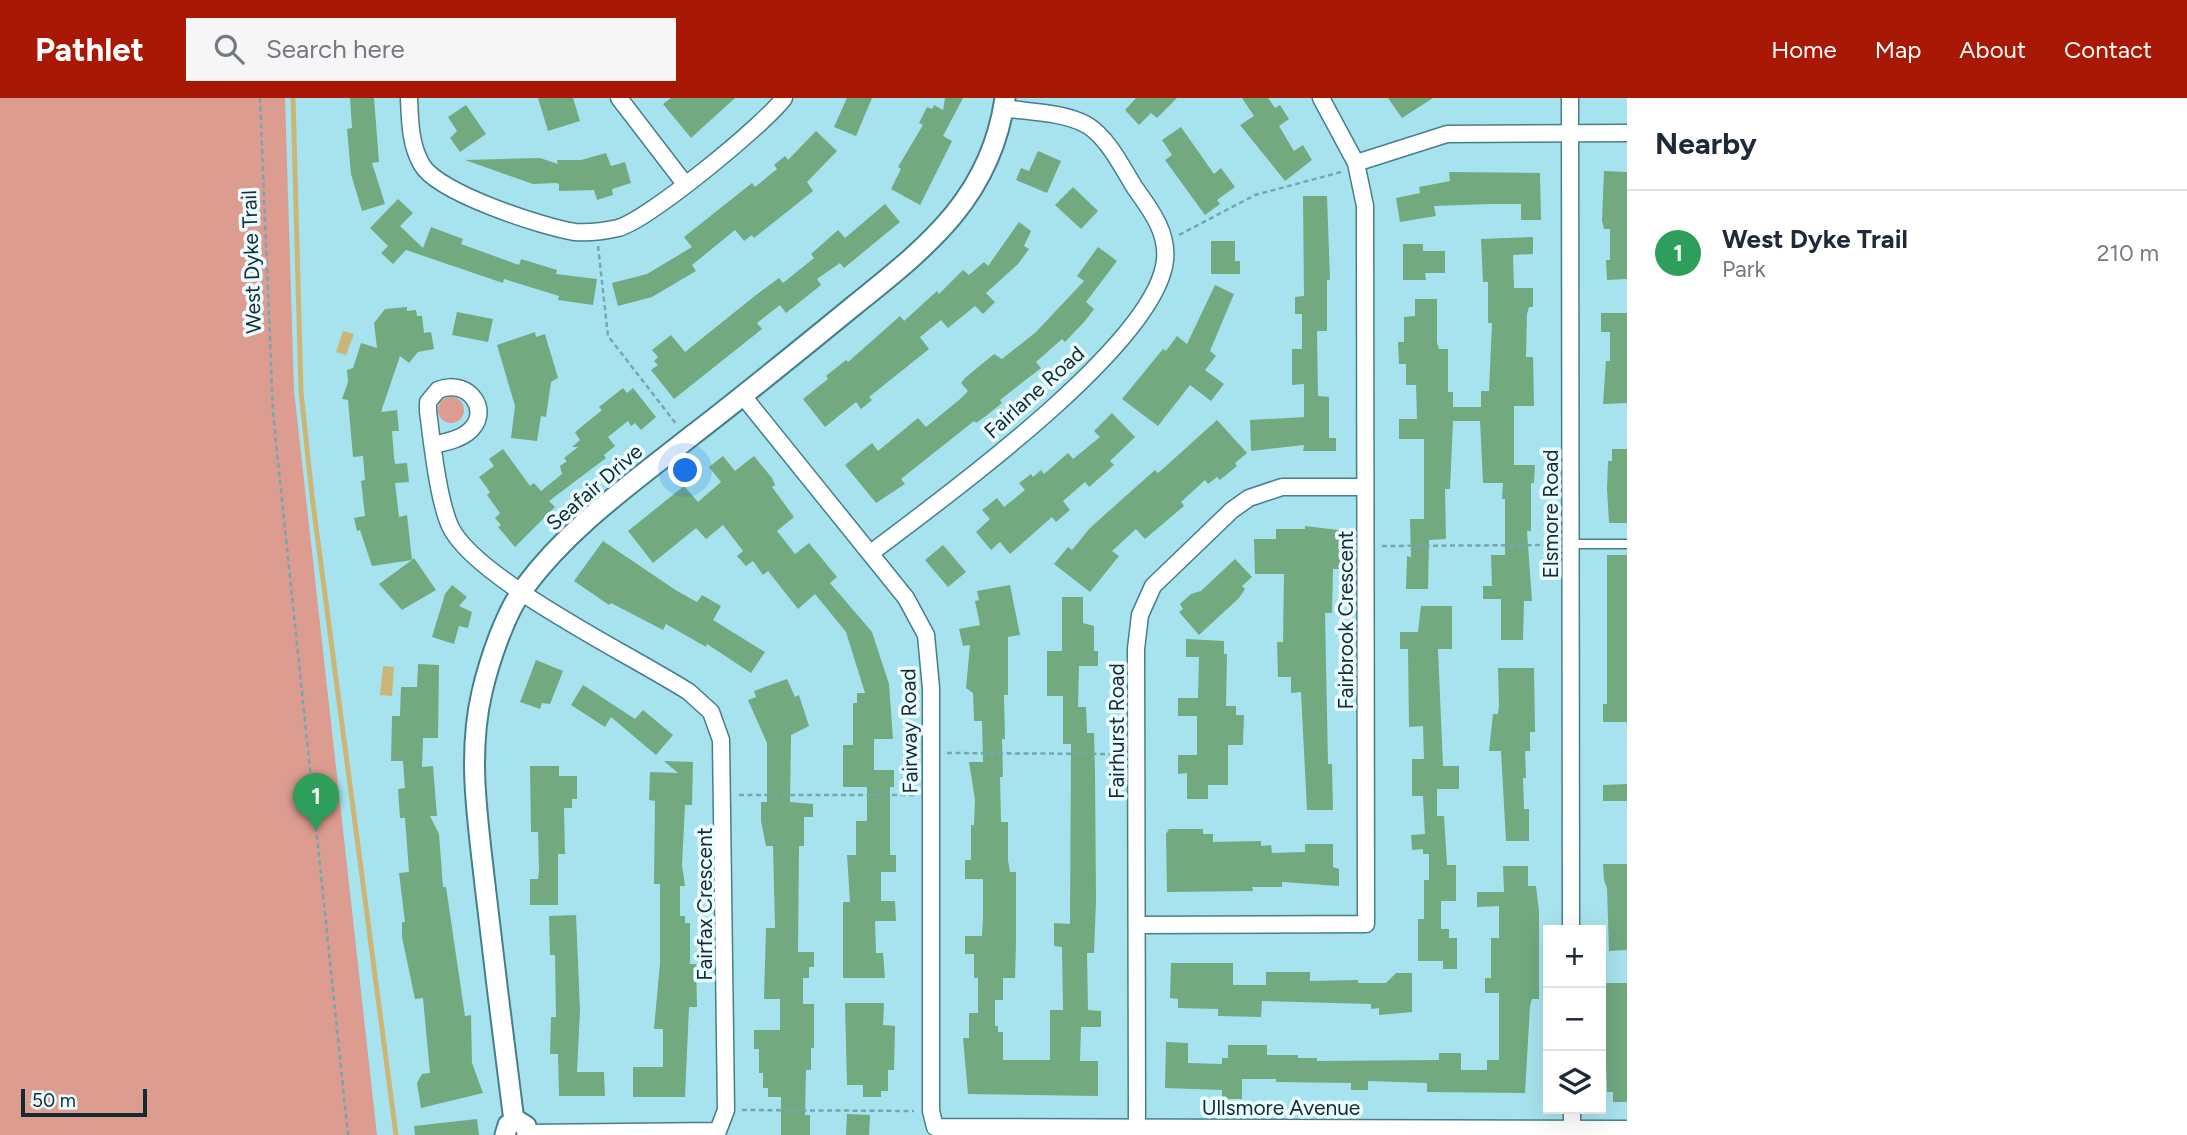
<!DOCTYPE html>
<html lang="en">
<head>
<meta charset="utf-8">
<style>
  :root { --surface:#fff; --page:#f6f6f7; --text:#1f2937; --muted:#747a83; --line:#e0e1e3; --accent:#a91805 }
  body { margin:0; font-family:Figtree,sans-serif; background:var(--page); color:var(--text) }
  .controls { position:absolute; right:21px; bottom:21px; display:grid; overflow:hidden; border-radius:0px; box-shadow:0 7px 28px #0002 }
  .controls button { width:63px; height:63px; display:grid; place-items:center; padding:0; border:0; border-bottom:2px solid var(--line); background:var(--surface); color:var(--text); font:35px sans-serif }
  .scale { position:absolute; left:21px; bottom:18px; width:126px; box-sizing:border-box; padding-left:7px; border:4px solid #142c31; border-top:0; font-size:19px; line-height:24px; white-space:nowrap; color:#142c31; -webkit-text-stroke:5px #eafcff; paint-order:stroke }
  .you { position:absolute; left:686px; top:373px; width:24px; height:24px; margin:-18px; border:5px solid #fff; border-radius:50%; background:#1a73e8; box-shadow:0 0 0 10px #1a73e833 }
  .badge { display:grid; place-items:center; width:46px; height:46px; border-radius:50%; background:var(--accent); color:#fff; font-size:23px; font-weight:700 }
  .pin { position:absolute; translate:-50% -58px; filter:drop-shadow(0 2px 4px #0008) }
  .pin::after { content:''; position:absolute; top:37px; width:24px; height:21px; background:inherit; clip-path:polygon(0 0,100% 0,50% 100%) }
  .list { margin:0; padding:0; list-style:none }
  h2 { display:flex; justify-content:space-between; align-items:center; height:91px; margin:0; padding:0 28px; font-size:30px }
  h2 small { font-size:23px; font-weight:400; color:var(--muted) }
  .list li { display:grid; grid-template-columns:46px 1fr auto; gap:21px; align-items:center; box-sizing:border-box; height:126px; padding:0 28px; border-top:2px solid var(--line) }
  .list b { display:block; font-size:26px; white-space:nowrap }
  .list p { margin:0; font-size:23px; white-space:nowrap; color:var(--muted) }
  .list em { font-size:23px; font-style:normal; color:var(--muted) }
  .icon { flex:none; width:38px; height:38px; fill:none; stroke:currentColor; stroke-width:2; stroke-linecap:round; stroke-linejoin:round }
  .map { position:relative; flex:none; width:1627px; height:1037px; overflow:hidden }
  header { display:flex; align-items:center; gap:42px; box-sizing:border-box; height:98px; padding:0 35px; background:var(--accent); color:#fff }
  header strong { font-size:33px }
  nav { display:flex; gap:38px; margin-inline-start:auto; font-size:24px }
  .search { width:490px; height:63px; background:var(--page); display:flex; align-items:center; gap:18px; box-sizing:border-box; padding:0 24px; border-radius:0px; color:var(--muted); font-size:26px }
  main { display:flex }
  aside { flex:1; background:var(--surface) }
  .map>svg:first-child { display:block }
  .green { fill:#dd9c90 }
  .water { fill:#ccb677 }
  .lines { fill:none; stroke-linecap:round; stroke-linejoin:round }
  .stream { stroke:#ccb677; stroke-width:5 }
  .building { fill:#72a97f }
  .service-casing { stroke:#467f8a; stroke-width:11 }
  .minor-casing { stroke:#467f8a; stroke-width:19 }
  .tertiary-casing { stroke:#467f8a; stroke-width:23 }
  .path { stroke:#76a6af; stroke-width:2.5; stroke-dasharray:5 3.5; stroke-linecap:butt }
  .service { stroke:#fff; stroke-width:8 }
  .minor { stroke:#fff; stroke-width:16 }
  .tertiary { stroke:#fff; stroke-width:19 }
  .labels { text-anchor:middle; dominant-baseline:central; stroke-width:7; stroke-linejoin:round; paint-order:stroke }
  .street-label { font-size:21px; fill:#142c31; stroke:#eafcff }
</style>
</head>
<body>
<header>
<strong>Pathlet</strong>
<div class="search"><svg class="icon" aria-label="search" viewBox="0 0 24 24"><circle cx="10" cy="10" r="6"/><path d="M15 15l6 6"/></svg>Search here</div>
<nav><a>Home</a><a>Map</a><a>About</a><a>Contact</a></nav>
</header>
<main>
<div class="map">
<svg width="1627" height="1037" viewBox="0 0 1627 1037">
  <rect width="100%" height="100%" fill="#a7e3ee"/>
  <g class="green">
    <polygon points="0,0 285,0 294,292 377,1037 0,1037"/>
    <circle cx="451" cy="312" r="13"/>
  </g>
  <g class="water">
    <polygon points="343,233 354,236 346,257 336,254"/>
    <polygon points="383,568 394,569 392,598 380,597"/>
  </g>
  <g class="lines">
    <polyline class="stream" points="293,0 301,294 312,398 396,1037"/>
  </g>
  <g class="building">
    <polygon points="350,0 374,0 379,64 372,65 385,106 362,113 351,76 347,31 352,30"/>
    <polygon points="538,0 573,0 580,23 548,33"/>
    <polygon points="671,0 735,0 691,40 663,6"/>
    <polygon points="847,0 872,0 856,38 834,29"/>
    <polygon points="945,0 963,0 943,38 952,43 920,107 891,91 901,71 898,69 923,27 919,25 927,9 932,11 934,7 943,12"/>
    <polygon points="1136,0 1177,0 1157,20 1151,15 1139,27 1125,12"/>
    <polygon points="1242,0 1268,0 1275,10 1280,7 1289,21 1279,28 1294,53 1303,47 1312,62 1285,83 1240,27 1254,18"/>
    <polygon points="1388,0 1433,0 1402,20"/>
    <polygon points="466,7 486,36 460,54 450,40 457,33 448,19"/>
    <polygon points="1181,29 1214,76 1221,70 1235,89 1217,102 1220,106 1205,117 1165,62 1172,57 1162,42"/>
    <polygon points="816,33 837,53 807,84 813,93 754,140 752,137 744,143 735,132 692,167 696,173 652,199 618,208 612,185 647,176 692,149 684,139 752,85 755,89 777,71 774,67 785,58 788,62"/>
    <polygon points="1038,53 1061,63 1047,95 1016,82 1021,70 1029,73"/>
    <polygon points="606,55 611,68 625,64 631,85 612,91 613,97 597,102 594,92 559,93 559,86 556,85 533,86 465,62 540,60 558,66 557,62 581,62"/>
    <polygon points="1604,73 1627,74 1627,181 1607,182 1606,162 1610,162 1610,131 1604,131 1602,123"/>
    <polygon points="1449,74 1540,75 1541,122 1521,122 1521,106 1490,106 1434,108 1436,118 1400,124 1396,100 1420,95 1419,89 1450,83"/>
    <polygon points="1073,89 1098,113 1081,131 1055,107"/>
    <polygon points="1303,98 1327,98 1330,182 1327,182 1327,233 1317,233 1318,298 1329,299 1329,340 1336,340 1336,353 1303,353 1304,347 1251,353 1250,322 1304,319 1304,286 1292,287 1292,251 1302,251 1302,216 1295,216 1295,199 1304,198"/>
    <polygon points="398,101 413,115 400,128 423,150 431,129 463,141 461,146 519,167 521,161 557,172 556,176 597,181 593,207 558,202 559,198 504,181 503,185 406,152 393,166 381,155 388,148 370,130"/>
    <polygon points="885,106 900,124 844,170 840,165 817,181 821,187 786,215 780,207 757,225 762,231 674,301 651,272 658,267 654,263 658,259 652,252 671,237 685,254 756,197 779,180 783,185 814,160 811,156 838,132 845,140"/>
    <polygon points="1019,124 1031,133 1024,148 1029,151 1018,166 986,195 995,204 983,216 975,208 948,230 941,222 920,239 929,251 869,299 872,302 861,311 856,304 825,329 803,301 828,281 826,278 846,262 848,264 900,218 904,223 937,193 939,196 963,172 969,177 984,164 988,168"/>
    <polygon points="1533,139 1533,156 1513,157 1514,190 1533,190 1533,209 1529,209 1527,216 1526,259 1533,259 1534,308 1514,308 1514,367 1535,367 1534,385 1531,385 1531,433 1527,433 1532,503 1524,503 1523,542 1501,542 1501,501 1483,501 1483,488 1492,488 1491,457 1505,457 1505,401 1502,401 1503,385 1483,385 1480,323 1453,323 1450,391 1445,391 1446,441 1429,442 1428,491 1406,491 1407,458 1411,459 1410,421 1424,421 1424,341 1399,341 1399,321 1417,321 1416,287 1406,287 1406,266 1399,266 1398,244 1404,244 1404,219 1415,218 1415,201 1437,201 1437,244 1439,251 1448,251 1448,294 1453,294 1453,309 1481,309 1481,293 1489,293 1492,225 1488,225 1488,184 1483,184 1481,141"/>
    <polygon points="1211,143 1235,143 1235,163 1240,163 1240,176 1211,176"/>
    <polygon points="1403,146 1423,146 1423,153 1445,153 1445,175 1425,175 1426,182 1403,182"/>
    <polygon points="1098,149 1117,163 1086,204 1094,211 1085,223 1065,244 1062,241 1036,264 1041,270 1000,302 1002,305 986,318 976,325 974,323 901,381 905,386 876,405 845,367 872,345 878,353 918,320 926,329 959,302 968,293 961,285 965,280 994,256 1002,261 1036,234 1084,183 1077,178"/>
    <polygon points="1215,187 1234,196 1210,253 1216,258 1205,272 1224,286 1211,303 1190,287 1158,328 1122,301 1163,251 1166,253 1177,238 1187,246"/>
    <polygon points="407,209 407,213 416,212 417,218 422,218 424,235 431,234 434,251 418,254 409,265 400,258 381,314 397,312 399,333 392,333 394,359 395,366 407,365 409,384 395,385 399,419 407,417 412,462 414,460 436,492 402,512 379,486 412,462 372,468 360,432 357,433 354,420 365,418 361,383 365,382 363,358 353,359 348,302 342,301 348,284 347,272 353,270 361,245 377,250 374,225 385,211"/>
    <polygon points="457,214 493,221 488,244 452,237"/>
    <polygon points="1601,215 1627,215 1627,305 1603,306 1606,263 1610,263 1610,234 1601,234"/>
    <polygon points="535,234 536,239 545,236 558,280 551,284 546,319 541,318 537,343 511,340 515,308 497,247"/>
    <polygon points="623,290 627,295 633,290 656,319 641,332 635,325 631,328 628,323 608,339 615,348 604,357 606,360 549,403 555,409 515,449 498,429 501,427 495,420 500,415 487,397 490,394 479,379 494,368 489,361 503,351 530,388 534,385 541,393 562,376 560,368 567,363 564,360 578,349 572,349 580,342 575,334 602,312 599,309"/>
    <polygon points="1112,315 1135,339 1110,363 1114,367 1089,389 1085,384 1063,403 1070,412 1056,424 1052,419 1010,456 1000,444 991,452 976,434 990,421 982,412 997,400 1004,409 1025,392 1019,385 1031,376 1033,379 1041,372 1044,376 1068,355 1073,361 1100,339 1094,333"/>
    <polygon points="1217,322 1247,355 1235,365 1237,368 1220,382 1217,379 1208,386 1205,382 1181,404 1184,408 1145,441 1136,431 1112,453 1119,458 1090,494 1054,466 1068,449 1072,452 1090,430 1128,396 1155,372 1158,375 1166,368"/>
    <polygon points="1612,351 1627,351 1627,425 1609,425 1607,391 1608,363 1612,363"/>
    <polygon points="723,358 735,373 754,358 772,380 775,387 772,389 794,419 777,433 795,456 809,445 837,479 830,485 872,534 889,586 893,641 874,641 874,672 894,672 894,689 890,689 890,757 896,757 896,774 881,774 881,803 895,803 896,823 875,823 876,855 883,855 885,880 843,880 843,804 850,804 847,757 856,757 856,723 867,723 867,689 843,689 843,647 853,647 853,605 857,605 857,595 865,595 846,534 815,496 798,511 768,473 763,477 753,463 746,468 737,458 743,453 723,427 706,441 696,430 653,465 628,433 684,388 698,404 721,384 709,369"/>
    <polygon points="1305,428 1347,433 1347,471 1333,471 1332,515 1325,515 1328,666 1332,666 1333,712 1307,712 1301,594 1291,595 1291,579 1278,579 1277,544 1283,544 1284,476 1255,476 1254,441 1276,441 1276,431 1305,431"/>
    <polygon points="603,443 677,493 697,504 702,497 721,508 713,522 765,554 751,575 707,546 706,549 666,526 663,532 611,505 609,507 574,483"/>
    <polygon points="943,447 966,474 948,489 925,462"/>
    <polygon points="1607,457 1627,457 1627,624 1603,624 1603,606 1607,606"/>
    <polygon points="1235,461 1252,479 1242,488 1245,491 1239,500 1199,537 1179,514 1183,511 1180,506 1191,496 1201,493"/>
    <polygon points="452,487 467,499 459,508 472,514 468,530 459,528 454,546 432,539 445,496"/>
    <polygon points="1010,487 1020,537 1008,539 1008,597 1004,597 1005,641 1002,641 1003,679 1000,679 1001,724 1008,724 1008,762 1010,774 1016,774 1016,845 1015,880 1003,880 1003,902 995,902 995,928 998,928 998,934 1003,934 1003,962 1050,962 1050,912 1063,912 1062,849 1054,848 1054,825 1070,826 1071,646 1063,646 1063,598 1047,598 1047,553 1062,553 1062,499 1083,499 1083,525 1094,528 1094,553 1098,553 1098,568 1079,568 1078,609 1086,609 1087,635 1094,635 1095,676 1096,802 1094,855 1087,855 1088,912 1101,913 1101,929 1081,929 1080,963 1098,963 1098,998 968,996 963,940 969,940 969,915 978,915 978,880 974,880 974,856 965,856 965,838 982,838 983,818 983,781 965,781 965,762 971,762 971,727 974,727 975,702 969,664 983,664 982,623 974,623 973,595 966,590 970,547 963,548 959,531 980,527 975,503 979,502 977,493"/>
    <polygon points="1421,508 1452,508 1452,551 1438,551 1443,668 1459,668 1459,691 1437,691 1437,718 1444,718 1447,767 1456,767 1456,803 1441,803 1441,831 1449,831 1449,840 1457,840 1457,871 1443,871 1443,863 1418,863 1418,821 1424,821 1424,782 1429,782 1429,756 1423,756 1423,751 1412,752 1411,737 1425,736 1423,698 1412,698 1412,661 1424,661 1423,628 1409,629 1408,551 1400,551 1400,534 1418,534"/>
    <polygon points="1186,541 1224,543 1224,556 1227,556 1226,608 1236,608 1236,617 1244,617 1243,647 1228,647 1228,687 1208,687 1208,701 1187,701 1187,675 1178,676 1178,657 1197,657 1197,618 1178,618 1178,600 1198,600 1199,559 1186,559"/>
    <polygon points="536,562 563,573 550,606 542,605 540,611 520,604"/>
    <polygon points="418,566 439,567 438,640 423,640 422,669 433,668 437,718 430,718 439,736 443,789 446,789 465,918 471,917 472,965 483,995 421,1010 417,985 422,976 430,975 423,900 415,901 402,839 402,824 405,824 399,775 409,774 405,720 400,720 398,691 405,690 403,663 391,663 392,618 400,618 401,589 417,589"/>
    <polygon points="1498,570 1534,570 1535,634 1530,634 1530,653 1525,653 1526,680 1523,680 1524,711 1529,711 1529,743 1506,743 1501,653 1489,653 1493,616 1498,616 1499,607"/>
    <polygon points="787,581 795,599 799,597 809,628 791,637 790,704 813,706 813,719 804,719 804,748 799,748 798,854 814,854 814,869 809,869 809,880 803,880 803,906 814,906 814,950 811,950 811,972 806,972 805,1017 810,1017 810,1037 781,1037 781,999 768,999 768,990 763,990 763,975 759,975 759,951 754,951 754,932 780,932 780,901 764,901 766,830 775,830 773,748 766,748 761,723 761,704 767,704 767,645 748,602 756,599 754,593"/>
    <polygon points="583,587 635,621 643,612 673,637 656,657 611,619 605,629 571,607"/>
    <polygon points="664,663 693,664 692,707 685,707 682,767 685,788 680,788 680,818 685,818 685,825 690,825 690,866 696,866 697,909 689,909 685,999 633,999 633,969 663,969 663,931 654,931 660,865 660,786 654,786 655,703 649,702 650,674 678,675"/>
    <polygon points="530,668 559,668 559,678 577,678 577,701 572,701 572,710 564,710 565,756 558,756 558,807 530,807 530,781 538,781 539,772 538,734 531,734"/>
    <polygon points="1627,686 1627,703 1603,703 1603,687"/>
    <polygon points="1169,731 1203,731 1203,736 1213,736 1213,744 1261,743 1261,748 1271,747 1272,755 1305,754 1305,746 1333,746 1333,769 1339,771 1339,788 1282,784 1282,789 1252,789 1253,793 1167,794 1166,736"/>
    <polygon points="1603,766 1627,766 1627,852 1609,853 1607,790 1604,782"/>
    <polygon points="1503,768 1528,768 1528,788 1536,788 1539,813 1539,901 1532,901 1530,908 1525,995 1427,994 1427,985 1368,983 1368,992 1351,992 1351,985 1276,984 1276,981 1242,981 1242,1001 1222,1001 1222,992 1165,990 1166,944 1188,945 1188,965 1222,966 1222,960 1228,960 1228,947 1267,947 1267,957 1298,957 1298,960 1317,960 1317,963 1439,962 1439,955 1461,955 1461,972 1487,972 1487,962 1499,962 1499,895 1485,895 1485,880 1491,880 1491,840 1499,840 1499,808 1477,809 1477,794 1504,794"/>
    <polygon points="576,817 580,912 577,974 604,974 605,998 559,998 558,956 550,956 551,919 556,919 555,857 550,857 549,818"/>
    <polygon points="1171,865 1233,865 1233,887 1266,887 1266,874 1310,874 1310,883 1358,882 1358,885 1386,885 1396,875 1412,875 1412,914 1379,917 1379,910 1371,911 1371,906 1262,903 1261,919 1218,918 1218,911 1178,910 1178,901 1170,900"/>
    <polygon points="1603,885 1627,885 1627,1004 1613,1004 1613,994 1607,994"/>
    <polygon points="845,905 884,905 883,927 895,928 894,972 888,972 888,993 881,993 881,999 863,999 863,987 847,987"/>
    <polygon points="847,1016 870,1017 869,1037 846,1037"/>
    <polygon points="477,1021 479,1037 415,1037 414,1028"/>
  </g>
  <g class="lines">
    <g class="service-casing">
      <polyline id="service" points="1571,446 1627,446"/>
    </g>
    <g class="minor-casing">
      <g id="minor">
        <path d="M409,0C410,23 410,47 422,67C438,95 543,129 575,134C588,135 605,133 618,130C648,122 764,27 784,0"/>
        <polyline points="619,0 685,86"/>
        <polyline points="1570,0 1571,832"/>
        <polyline points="1356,65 1447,36 1627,35"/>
        <polyline points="743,298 906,500 926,537 931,590 931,1013 935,1029 1627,1031"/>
        <path d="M434,347C445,344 458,342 467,335C494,315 469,279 438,292L428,304V313C432,344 438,401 450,428C474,481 635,559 689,594L711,614L721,642L726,1012L718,1033L528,1035"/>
        <path d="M872,454C941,402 1157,246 1165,162C1168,134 1150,111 1135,90C1122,69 1108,40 1087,27C1064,14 1029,14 1003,10"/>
        <polyline points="1137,827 1366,826 1365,108 1356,65 1321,0"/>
        <polyline points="1572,1011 1572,1037"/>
        <polyline points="1137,1030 1136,551 1140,517 1153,488 1232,412 1249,400 1282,389 1365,389"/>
      </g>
    </g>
    <g class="tertiary-casing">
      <g id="tertiary">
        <path d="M514,1023C504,944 494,866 485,787C478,723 467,658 482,594C489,564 505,515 524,490C569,429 631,386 690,339C746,296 801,251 856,206C928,148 991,99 1005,0"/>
        <polyline points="505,1037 508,1027 518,1023 526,1028 527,1037"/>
      </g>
    </g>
    <g class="path">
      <polyline points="260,0 273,315 348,1037"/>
      <polyline points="1179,137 1255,97 1341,74"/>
      <polyline points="598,148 608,238 677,327"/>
      <polyline points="1382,448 1553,447"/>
      <polyline points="947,655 1119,656"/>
      <polyline points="739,697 914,697"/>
      <polyline points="742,1012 914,1013"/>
    </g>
    <use href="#service" class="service"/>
    <use href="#minor" class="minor"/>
    <use href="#tertiary" class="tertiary"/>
  </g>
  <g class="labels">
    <g class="street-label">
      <text transform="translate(251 164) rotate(-92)">West Dyke Trail</text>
      <text transform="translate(1034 294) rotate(-42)">Fairlane Road</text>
      <text transform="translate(594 389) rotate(-41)">Seafair Drive</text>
      <text transform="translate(1550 416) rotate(-90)">Elsmore Road</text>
      <text transform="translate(1345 522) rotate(-90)">Fairbrook Crescent</text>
      <text transform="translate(909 633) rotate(-91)">Fairway Road</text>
      <text transform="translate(1116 633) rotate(-90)">Fairhurst Road</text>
      <text transform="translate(704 806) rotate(-90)">Fairfax Crescent</text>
      <text x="1281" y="1009">Ullsmore Avenue</text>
    </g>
  </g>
</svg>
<div class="controls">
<button>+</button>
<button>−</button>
<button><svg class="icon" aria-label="layers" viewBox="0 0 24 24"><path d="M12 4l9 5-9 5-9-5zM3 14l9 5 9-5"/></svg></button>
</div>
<div class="scale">50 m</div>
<div class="you"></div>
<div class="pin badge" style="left:316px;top:733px;background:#2e9e5b">1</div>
</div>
<aside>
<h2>Nearby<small></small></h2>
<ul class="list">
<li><span class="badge" style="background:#2e9e5b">1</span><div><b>West Dyke Trail</b><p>Park</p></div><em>210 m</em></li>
</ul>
</aside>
</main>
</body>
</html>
